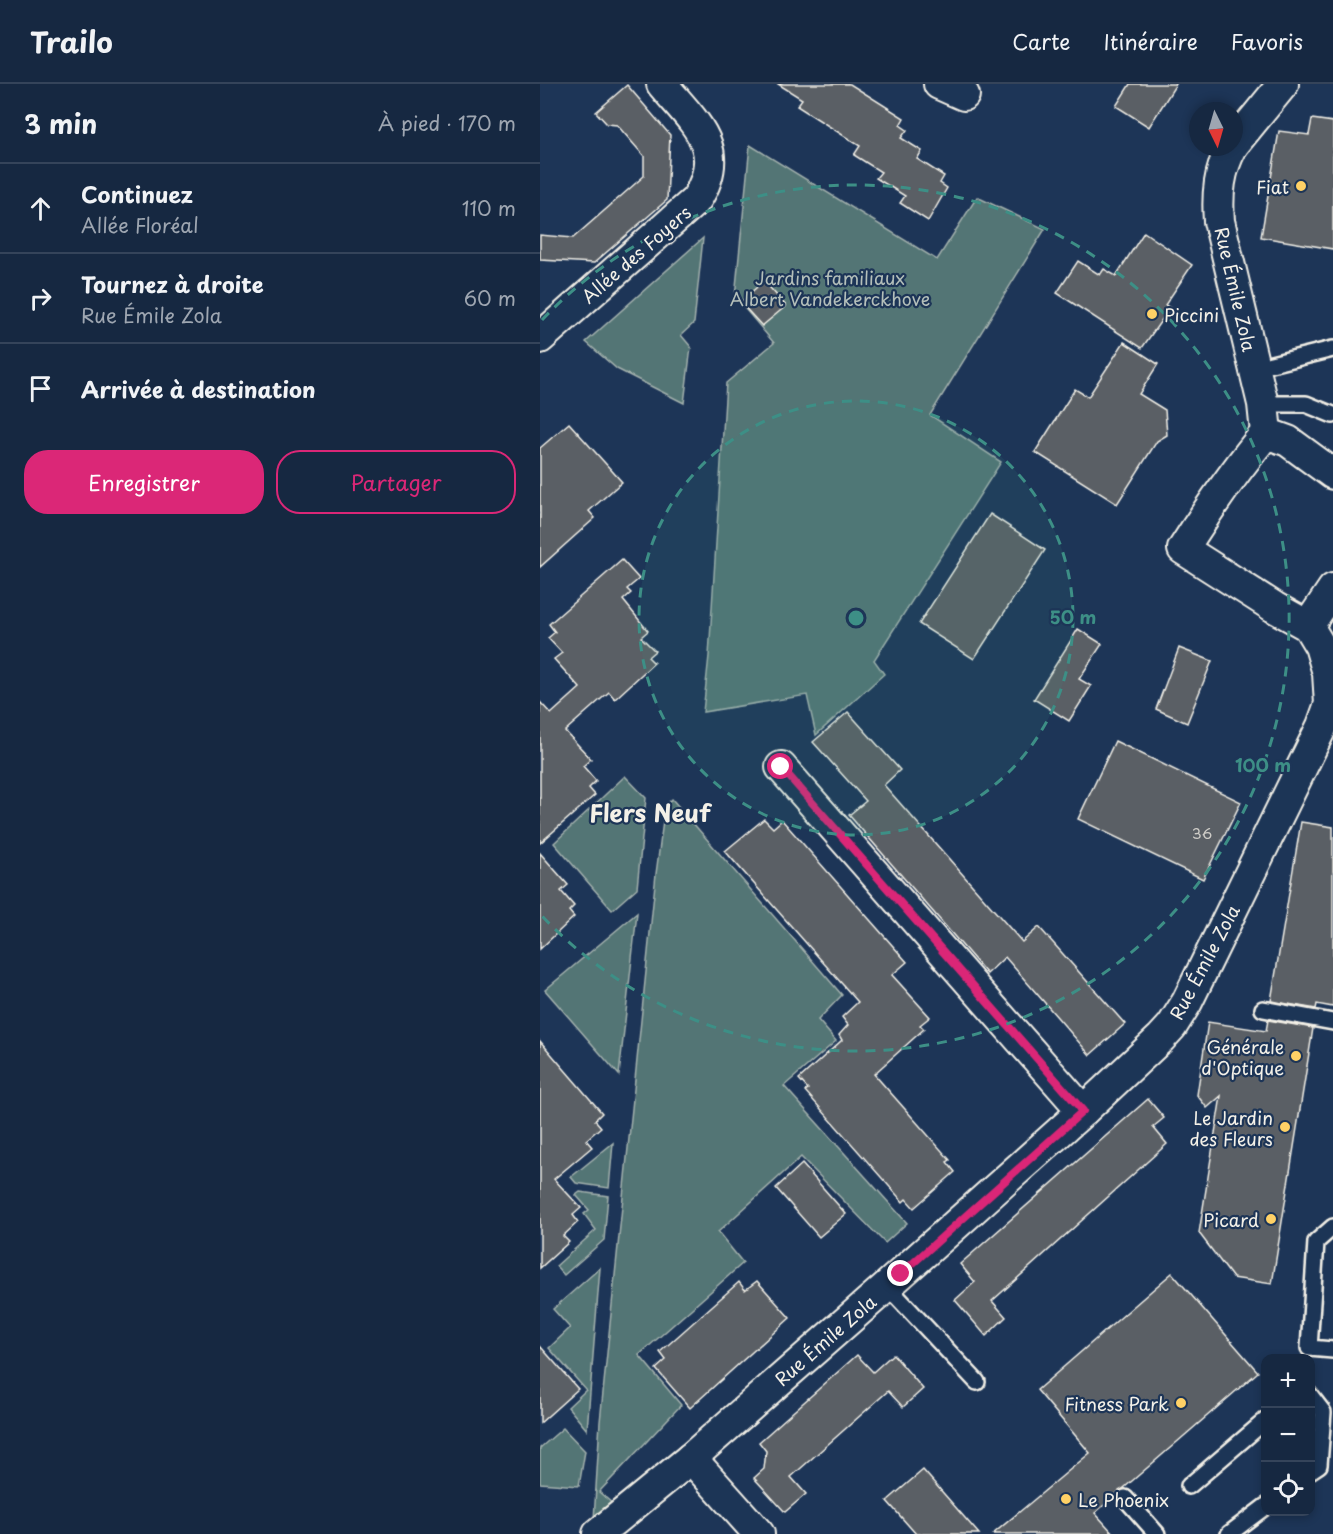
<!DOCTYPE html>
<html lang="fr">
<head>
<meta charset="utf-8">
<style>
  :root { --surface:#162841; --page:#23344c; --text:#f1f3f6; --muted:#9ea6b1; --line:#35445a; --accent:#db2777 }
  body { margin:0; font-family:"Playpen Sans",sans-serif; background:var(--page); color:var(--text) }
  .controls { position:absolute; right:18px; bottom:18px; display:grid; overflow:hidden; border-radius:12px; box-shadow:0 3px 9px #0003 }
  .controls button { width:54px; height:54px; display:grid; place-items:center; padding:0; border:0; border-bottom:2px solid var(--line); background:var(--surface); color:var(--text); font:30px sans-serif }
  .compass { position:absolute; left:649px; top:18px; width:54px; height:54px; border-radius:50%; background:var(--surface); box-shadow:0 3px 9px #0003; rotate:175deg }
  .stop { position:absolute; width:18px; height:18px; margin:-14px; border:4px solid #db2777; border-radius:50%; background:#fff }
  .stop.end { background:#db2777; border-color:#fff; box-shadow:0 2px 6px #0008 }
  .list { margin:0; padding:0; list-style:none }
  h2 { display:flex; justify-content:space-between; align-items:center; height:78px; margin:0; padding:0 24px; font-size:26px }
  h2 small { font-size:20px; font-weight:400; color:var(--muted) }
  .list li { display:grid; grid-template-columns:39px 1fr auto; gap:18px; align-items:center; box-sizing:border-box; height:90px; padding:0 24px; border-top:2px solid var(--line) }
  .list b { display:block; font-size:22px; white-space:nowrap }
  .list p { margin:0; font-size:20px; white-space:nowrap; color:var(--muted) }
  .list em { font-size:20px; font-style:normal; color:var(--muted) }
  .actions { display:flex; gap:12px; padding:18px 24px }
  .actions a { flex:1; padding:14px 0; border:2px solid var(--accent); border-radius:24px; text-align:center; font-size:21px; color:var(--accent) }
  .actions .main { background:var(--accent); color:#fff }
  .icon { flex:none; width:33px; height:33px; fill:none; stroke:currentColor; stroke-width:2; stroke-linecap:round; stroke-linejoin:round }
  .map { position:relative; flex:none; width:793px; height:1450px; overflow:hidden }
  header { display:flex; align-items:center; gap:36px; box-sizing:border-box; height:84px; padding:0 30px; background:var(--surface); border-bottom:2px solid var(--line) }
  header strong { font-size:28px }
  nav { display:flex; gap:33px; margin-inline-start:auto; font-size:21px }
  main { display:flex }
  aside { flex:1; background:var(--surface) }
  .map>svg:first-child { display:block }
  .green { fill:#537474; stroke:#a4b2ae; stroke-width:1.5 }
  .building { fill:#5a5f65; stroke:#f4f1e8; stroke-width:1.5 }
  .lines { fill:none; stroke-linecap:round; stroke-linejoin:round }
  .service-casing { stroke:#f4f1e8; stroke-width:20 }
  .minor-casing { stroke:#f4f1e8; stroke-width:34 }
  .service { stroke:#1d3557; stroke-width:15 }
  .minor { stroke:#1d3557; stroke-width:30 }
  .route { stroke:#db2777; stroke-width:8 }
  .ring { fill:none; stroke:#3d8f86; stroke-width:3; stroke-dasharray:10 8 }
  .poi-dot { fill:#ffd166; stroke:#1d3557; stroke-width:2 }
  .labels { text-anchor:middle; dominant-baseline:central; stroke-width:4.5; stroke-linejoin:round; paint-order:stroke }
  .number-label { font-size:15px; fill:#ceccc7 }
  .poi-label { font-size:18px; fill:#f4f1e8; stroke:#1d3557; text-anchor:end }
  .street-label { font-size:18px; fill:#f4f1e8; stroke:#1d3557 }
  .park-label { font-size:18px; fill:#b4bfba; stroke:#1d3557 }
  .district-label { font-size:24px; font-weight:bold; fill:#f4f1e8; stroke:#1d3557 }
  .centre { fill:#3d8f86; stroke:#1d3557; stroke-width:3 }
  .ring-label { font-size:18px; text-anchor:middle; font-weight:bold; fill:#3d8f86; stroke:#1d3557; stroke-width:4.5; stroke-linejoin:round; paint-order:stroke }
</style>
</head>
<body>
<header>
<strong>Trailo</strong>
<nav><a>Carte</a><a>Itinéraire</a><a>Favoris</a></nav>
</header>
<main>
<aside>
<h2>3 min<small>À pied · 170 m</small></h2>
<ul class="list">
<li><svg class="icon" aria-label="ahead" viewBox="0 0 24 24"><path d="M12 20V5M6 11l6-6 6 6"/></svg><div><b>Continuez</b><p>Allée Floréal</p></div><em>110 m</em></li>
<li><svg class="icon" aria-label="right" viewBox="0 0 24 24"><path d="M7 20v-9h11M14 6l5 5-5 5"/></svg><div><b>Tournez à droite</b><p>Rue Émile Zola</p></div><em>60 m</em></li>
<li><svg class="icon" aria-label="arrive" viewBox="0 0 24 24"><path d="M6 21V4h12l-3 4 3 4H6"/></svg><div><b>Arrivée à destination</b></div></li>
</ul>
<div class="actions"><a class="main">Enregistrer</a><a>Partager</a></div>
</aside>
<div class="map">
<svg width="793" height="1450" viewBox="0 0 793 1450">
  <rect width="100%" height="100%" fill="#1d3557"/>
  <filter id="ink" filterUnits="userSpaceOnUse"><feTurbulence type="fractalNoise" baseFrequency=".0167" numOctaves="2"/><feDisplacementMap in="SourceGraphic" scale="12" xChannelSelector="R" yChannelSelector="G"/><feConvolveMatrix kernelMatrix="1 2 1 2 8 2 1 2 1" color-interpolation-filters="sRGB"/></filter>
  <g filter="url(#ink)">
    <g class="green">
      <polygon points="210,61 397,176 437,113 505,145 390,331 461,378 334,576 344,590 276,651 267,611 163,628 169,572 186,299 234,259 195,213"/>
      <polygon points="163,154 154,239 141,251 151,263 144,319 77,285 46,258"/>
      <polygon points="85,692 106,714 97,804 72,826 14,759"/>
      <polygon points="132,715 302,911 278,936 296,957 244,1002 367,1139 345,1159 261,1073 178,1148 203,1179 99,1271 141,1321 59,1408 73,1420 54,1436 60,1338 116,790 125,722"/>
      <polygon points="97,829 79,991 5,906"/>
      <polygon points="73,1059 69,1104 36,1099 31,1093"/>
      <polygon points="40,1108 68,1112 64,1156 24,1191 16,1182 56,1146 44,1130 49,1126 36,1111"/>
      <polygon points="60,1184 47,1346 28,1323 46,1306 9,1264 30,1244 13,1225"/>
      <polygon points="23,1344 45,1367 39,1402 0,1399 0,1364"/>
    </g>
    <g class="building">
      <polygon points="238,0 310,0 364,34 360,41 367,46 361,54 382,67 377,75 404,92 400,99 407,104 388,137 360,119 365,112 336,94 341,88 314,71 320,62 257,22 262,15"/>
      <polygon points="590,0 636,0 609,43 576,22"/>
      <polygon points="87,1 130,51 127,116 54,179 0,176 0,151 33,154 104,92 104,72 77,41 67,40 56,28"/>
      <polygon points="772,35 793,38 793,165 721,153 739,47 769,51"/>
      <polygon points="604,148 652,181 625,221 630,224 602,264 517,209 538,177 560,191 564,185 576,192"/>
      <polygon points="224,197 246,222 222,242 200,218"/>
      <polygon points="584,258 618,280 599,310 625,326 627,351 617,357 577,420 495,368 535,305 548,313"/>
      <polygon points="29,339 82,398 49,427 55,434 0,483 0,364"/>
      <polygon points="450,430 505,466 434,575 379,540"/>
      <polygon points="82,476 99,495 87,505 91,509 83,516 108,547 101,553 115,567 108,573 114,579 75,615 69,608 25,647 51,675 43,682 56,697 49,704 55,711 0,759 0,618 11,630 40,604 14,575 22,569 8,554 15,548 9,540"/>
      <polygon points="538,545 562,560 539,595 551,602 529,637 494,615"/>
      <polygon points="639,564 672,577 647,639 616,625"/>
      <polygon points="308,628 360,686 344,701 482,858 499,843 585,940 550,971 465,873 447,890 309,731 326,717 273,658"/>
      <polygon points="575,657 701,718 663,795 538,735"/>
      <polygon points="224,735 233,744 242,736 367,878 352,891 390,933 380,941 384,945 334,990 410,1076 407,1078 415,1088 374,1124 366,1115 363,1118 265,1007 268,1005 259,995 302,956 299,951 308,941 302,933 318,918 185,767"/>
      <polygon points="761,738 793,743 793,923 777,920 776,925 731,917"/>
      <polygon points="0,769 28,801 21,807 34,822 29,827 34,833 0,865"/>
      <polygon points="728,936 773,944 732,1200 693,1194 659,1149 681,1012 667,1024 657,1011 668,938 726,947"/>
      <polygon points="0,957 62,1029 55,1036 61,1043 46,1056 52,1063 14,1095 41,1124 33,1131 38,1138 23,1152 29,1158 0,1184"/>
      <polygon points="608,1015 624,1034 613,1043 627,1060 452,1217 466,1233 446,1252 415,1216 435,1198 420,1180"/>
      <polygon points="262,1080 306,1130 279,1153 236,1104"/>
      <polygon points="632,1189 718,1288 555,1429 574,1450 453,1450 550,1369 497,1306"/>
      <polygon points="217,1197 250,1234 150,1324 116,1285 126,1276 120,1268 199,1198 205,1206"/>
      <polygon points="0,1262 38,1305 0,1339"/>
      <polygon points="353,1270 383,1305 363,1323 348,1307 251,1393 266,1410 245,1428 214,1394 224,1385 226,1367 219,1358 317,1271 333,1288"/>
      <polygon points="383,1386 439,1450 376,1450 347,1417"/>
    </g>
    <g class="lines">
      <g class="service-casing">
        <g id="service">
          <polyline points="715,284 793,265"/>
          <polyline points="723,320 766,320 793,331"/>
          <polyline points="723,925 793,938"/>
          <polyline points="793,1143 776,1158 769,1264 793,1266"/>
          <polyline points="347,1202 437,1298"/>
          <polyline points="770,1311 783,1328 779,1381 770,1387"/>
          <polyline points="649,1402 726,1336"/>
          <polyline points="585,1414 617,1450"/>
          <polyline points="689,1450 726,1422"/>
        </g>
      </g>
      <g class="minor-casing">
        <g id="minor">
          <polyline points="399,0 424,11"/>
          <polyline points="694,60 743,0"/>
          <path d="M0,254L156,116C189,64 154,39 122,0"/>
          <polyline points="726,349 748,357 793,390"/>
          <polyline points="768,542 793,505"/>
          <polyline points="241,683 543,1027"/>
          <polyline points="151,1374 219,1450"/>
          <path d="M58,1450L151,1374L347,1202L543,1027L621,954L632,942L647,918L782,642L790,620L788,589L780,562L768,542L734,523L643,465C669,424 695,386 726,349L723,320L679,137C677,110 679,87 692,63"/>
        </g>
      </g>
      <use href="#service" class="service"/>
      <use href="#minor" class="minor"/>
    </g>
  </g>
  <g class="lines" filter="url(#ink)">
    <polyline class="route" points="241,683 543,1027 361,1190"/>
  </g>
  <circle cx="316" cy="534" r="217" fill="#3d8f86" fill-opacity=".12"/>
  <g class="ring">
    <circle cx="316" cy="534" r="217"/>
    <path d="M2 236A433 433 0 1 1 2 832"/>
  </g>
  <g class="poi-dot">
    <circle cx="761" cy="102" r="6"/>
    <circle cx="612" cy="230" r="6"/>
    <circle cx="756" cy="972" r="6"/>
    <circle cx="745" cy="1043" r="6"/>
    <circle cx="731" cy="1135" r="6"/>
    <circle cx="641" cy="1319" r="6"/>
    <circle cx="526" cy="1415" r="6"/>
  </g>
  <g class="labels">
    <g class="number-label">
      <text x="662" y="748">36</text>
    </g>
    <g class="poi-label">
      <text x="749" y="102">Fiat</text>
      <text x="624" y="230" text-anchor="start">Piccini</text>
      <text x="744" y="962">Générale<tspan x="744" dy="21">d'Optique</tspan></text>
      <text x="733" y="1033">Le Jardin<tspan x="733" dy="21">des Fleurs</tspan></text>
      <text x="719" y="1135">Picard</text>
      <text x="629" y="1319">Fitness Park</text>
      <text x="538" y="1415" text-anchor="start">Le Phoenix</text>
    </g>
    <g class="street-label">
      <text transform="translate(96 170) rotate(-41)">Allée des Foyers</text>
      <text transform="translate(696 205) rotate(77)">Rue Émile Zola</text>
      <text transform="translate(664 878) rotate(-62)">Rue Émile Zola</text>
      <text transform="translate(285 1256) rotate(-41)">Rue Émile Zola</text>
    </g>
    <g class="park-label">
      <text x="290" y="193">Jardins familiaux<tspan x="290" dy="21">Albert Vandekerckhove</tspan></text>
    </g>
    <g class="district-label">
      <text x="110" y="728">Flers Neuf</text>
    </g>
  </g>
  <circle cx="316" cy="534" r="9" class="centre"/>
  <g class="ring-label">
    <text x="533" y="540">50 m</text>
    <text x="723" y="688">100 m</text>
  </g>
</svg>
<div class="controls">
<button>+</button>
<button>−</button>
<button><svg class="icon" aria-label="locate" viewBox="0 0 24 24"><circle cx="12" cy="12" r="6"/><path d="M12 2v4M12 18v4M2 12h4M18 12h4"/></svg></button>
</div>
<svg class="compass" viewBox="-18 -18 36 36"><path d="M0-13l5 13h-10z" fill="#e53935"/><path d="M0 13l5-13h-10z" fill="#9ea6b1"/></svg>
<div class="stop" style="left:241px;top:683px"></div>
<div class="stop end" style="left:361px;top:1190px"></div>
</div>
</main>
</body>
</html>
